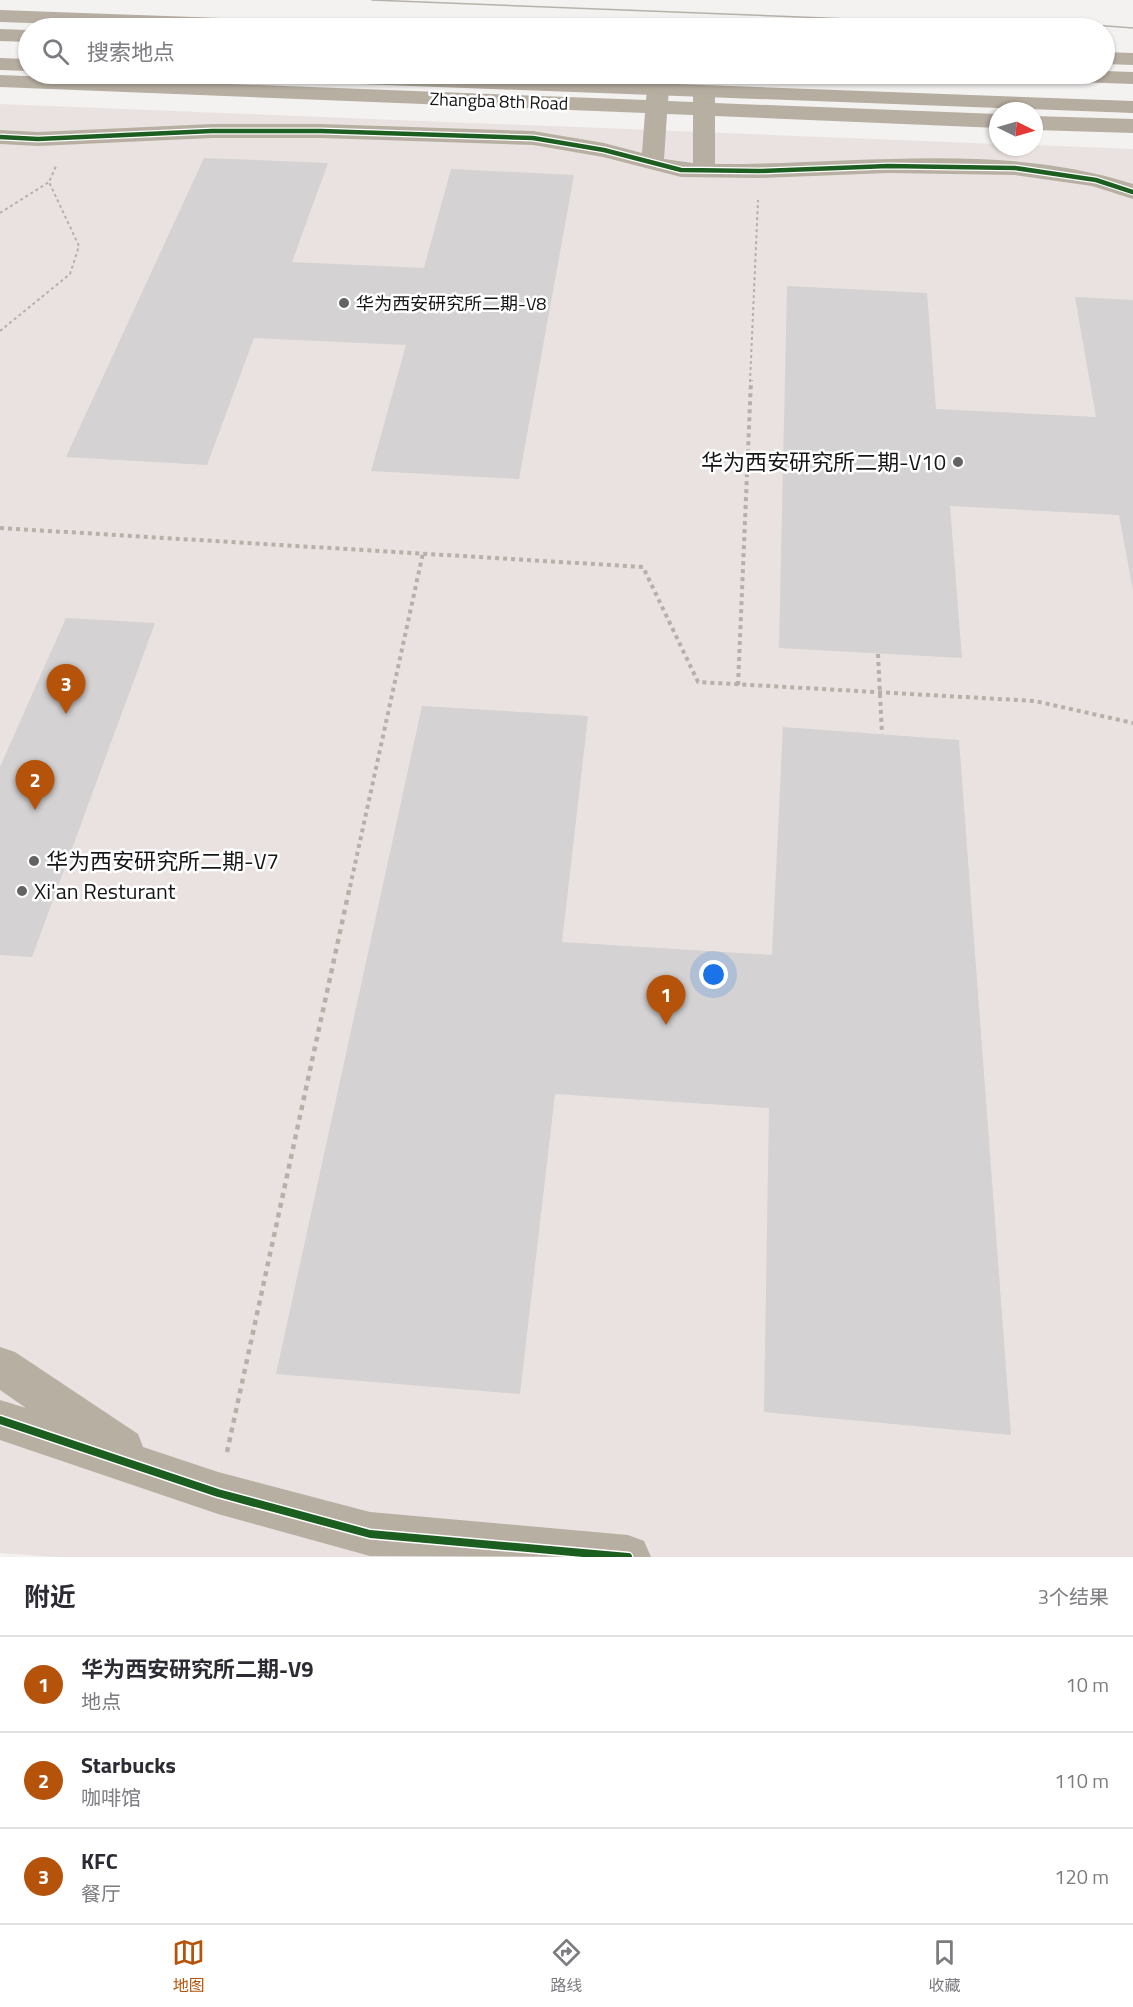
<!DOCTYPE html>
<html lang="zh">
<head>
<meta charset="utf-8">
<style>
  :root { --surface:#fff; --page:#f2f2f3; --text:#2b2b33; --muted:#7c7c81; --line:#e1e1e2; --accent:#b45309 }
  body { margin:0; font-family:"Titillium Web","Noto Sans SC",sans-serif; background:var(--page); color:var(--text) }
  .compass { position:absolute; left:989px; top:102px; width:54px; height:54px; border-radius:50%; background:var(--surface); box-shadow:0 2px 4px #0004; rotate:95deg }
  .you { position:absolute; left:714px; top:975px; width:21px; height:21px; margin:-15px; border:4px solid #fff; border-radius:50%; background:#1a73e8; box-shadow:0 0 0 9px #1a73e833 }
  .badge { display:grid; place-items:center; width:39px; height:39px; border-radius:50%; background:var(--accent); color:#fff; font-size:20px; font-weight:700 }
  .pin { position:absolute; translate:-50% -50px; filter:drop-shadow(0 2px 3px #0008) }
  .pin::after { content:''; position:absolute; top:32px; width:21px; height:18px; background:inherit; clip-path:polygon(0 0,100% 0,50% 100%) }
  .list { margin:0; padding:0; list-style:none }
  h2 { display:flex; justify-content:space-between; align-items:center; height:78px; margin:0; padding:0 24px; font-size:26px }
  h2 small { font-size:20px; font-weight:400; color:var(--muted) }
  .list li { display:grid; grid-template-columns:39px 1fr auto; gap:18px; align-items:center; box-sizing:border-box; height:96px; padding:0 24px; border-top:2px solid var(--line) }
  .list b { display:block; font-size:22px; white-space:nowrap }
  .list p { margin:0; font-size:20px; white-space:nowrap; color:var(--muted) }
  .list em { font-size:20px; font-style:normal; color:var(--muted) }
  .icon { flex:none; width:33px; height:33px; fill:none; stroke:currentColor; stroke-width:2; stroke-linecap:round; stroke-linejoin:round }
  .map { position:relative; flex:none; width:1133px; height:1557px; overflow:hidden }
  .search { position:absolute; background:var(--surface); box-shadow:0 2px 4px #0004; left:18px; right:18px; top:18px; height:66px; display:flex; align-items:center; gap:15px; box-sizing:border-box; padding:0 21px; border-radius:33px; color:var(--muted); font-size:22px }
  .sheet { height:366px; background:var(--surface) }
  nav { display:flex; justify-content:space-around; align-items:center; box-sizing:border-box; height:84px; border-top:2px solid var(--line); background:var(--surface); font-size:16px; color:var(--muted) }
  nav a { display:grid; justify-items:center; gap:3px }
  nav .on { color:var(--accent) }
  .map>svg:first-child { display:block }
  .built { fill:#e9e2e0 }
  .building { fill:#d4d2d2 }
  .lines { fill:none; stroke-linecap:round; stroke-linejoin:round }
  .path-far2 { stroke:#b5b1a9; stroke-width:2; stroke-dasharray:3 3; stroke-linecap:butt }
  .path-far1 { stroke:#b5b1a9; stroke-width:4; stroke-dasharray:4 4; stroke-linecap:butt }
  .path { stroke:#b5b1a9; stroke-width:4.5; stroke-dasharray:5 5; stroke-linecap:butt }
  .street { fill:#b7afa2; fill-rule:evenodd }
  .secondary { fill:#b5ad9f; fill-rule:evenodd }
  .tram { stroke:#b6b1ab; stroke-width:1.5 }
  .path-bridge { stroke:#b5b1a9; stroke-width:4; stroke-dasharray:4 4; stroke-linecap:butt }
  .cycleway-far1-casing { stroke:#fff; stroke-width:7 }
  .cycleway-casing { stroke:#fff; stroke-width:11 }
  .cycleway-far1 { stroke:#1b5e20; stroke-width:4.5 }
  .cycleway { stroke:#1b5e20; stroke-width:8 }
  .poi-dot { fill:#646363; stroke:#fff; stroke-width:2 }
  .labels { text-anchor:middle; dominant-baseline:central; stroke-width:5; stroke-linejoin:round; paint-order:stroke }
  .far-street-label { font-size:18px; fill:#171616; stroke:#fff }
  .far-poi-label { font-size:18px; fill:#171616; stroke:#fff; text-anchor:start }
  .poi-label { font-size:22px; fill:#171616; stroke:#fff; text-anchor:start }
</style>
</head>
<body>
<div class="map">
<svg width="1133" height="1557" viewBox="0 0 1133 1557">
  <rect width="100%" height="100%" fill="#f4f2f1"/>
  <polygon class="built" points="0,104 998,144 998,147 1034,145 1133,149 1133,1557 54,1557 0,1553"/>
  <g class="building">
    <polygon points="204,158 328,163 292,262 424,268 451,169 574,175 519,479 371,471 406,345 254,338 207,465 66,457"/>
    <polygon points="787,286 927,293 936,409 1096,417 1075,297 1133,300 1133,590 1119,515 950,506 962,658 779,648"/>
    <polygon points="66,618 155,623 32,957 0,955 0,767"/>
    <polygon points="422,706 588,716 562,942 772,955 783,727 959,740 1011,1435 764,1412 769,1108 555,1094 520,1394 276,1374"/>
  </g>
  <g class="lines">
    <g class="path-far2">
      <polyline points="0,213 49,182"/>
      <polyline points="0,331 70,274 79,246 49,182 56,166"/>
      <polyline points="750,382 758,200"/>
    </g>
    <g class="path-far1">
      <polyline points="0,528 643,567 698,682 1035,701 1133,723"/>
      <polyline points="738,685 751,380"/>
      <polyline points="350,887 423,553"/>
    </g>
    <polyline class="path" points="227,1452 350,886"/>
    <g class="street">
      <polygon points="0,10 332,22 339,24 342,28 178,28 0,22"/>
      <polygon points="1104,52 1133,53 1133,65 1104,64"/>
      <path d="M0,75L646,100L647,90L650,85L658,84L666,85L669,90L668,101L693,102V92L696,87L704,86L712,87L715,92V103L998,114V128L715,116V164C853,165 999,141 1133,184V199L1092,186L1015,175L888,173L759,178L681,177L603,157L533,145L321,138H212L38,146L0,144V130L38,132L212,124H321L533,131L604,143L642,153L645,113L0,87ZM667,114L693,115V163L664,159Z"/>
      <polygon points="1034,116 1133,119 1133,133 1034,130"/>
      <polygon points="0,1347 15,1352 138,1434 143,1447 218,1472 370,1512 628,1535 644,1541 651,1557 370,1556 218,1514 0,1440 0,1400 26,1408 0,1390"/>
    </g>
    <g class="secondary">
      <polygon points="0,29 28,30 28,42 0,41"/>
      <polygon points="0,58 28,59 28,71 0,70"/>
      <polygon points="1104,71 1133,72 1133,84 1019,80 1012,78 1008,74 1104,74"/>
      <polygon points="241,74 408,74 1133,101 1133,113 252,80 245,78"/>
    </g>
    <g class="tram">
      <polyline points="372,0 1076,28"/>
      <polyline points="1067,23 1133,28"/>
    </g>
    <polyline class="path-bridge" points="878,654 882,734"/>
    <g class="cycleway-far1-casing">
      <polyline id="cycleway-far1" points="0,137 38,139 212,131 321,131 533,138 604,150 681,170 759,171 888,166 1015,168 1096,180 1133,192"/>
    </g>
    <g class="cycleway-casing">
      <polyline id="cycleway" points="0,1420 218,1493 370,1534 628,1557"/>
    </g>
    <use href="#cycleway-far1" class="cycleway-far1"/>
    <use href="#cycleway" class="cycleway"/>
  </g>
  <g class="poi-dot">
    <circle cx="344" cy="303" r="6"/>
    <circle cx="958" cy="462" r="6"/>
    <circle cx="34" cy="861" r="6"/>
    <circle cx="22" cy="891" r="6"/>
  </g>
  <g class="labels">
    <g class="far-street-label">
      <text transform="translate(499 101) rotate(2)">Zhangba 8th Road</text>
    </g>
    <g class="far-poi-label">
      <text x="356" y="303">华为西安研究所二期-V8</text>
    </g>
    <g class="poi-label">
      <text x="946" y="462" text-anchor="end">华为西安研究所二期-V10</text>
      <text x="46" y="861">华为西安研究所二期-V7</text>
      <text x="34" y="891">Xi'an Resturant</text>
    </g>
  </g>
</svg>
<svg class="compass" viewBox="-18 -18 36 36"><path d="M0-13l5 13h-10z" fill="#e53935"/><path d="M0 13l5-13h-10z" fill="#7c7c81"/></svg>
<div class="you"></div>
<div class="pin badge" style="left:666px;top:1025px">1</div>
<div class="pin badge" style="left:35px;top:810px">2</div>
<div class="pin badge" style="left:66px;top:714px">3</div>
<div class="search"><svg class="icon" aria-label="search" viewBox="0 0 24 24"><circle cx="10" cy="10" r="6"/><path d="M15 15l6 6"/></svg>搜索地点</div>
</div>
<section class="sheet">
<h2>附近<small>3个结果</small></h2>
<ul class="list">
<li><span class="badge">1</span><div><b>华为西安研究所二期-V9</b><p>地点</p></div><em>10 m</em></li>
<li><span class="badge">2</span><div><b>Starbucks</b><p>咖啡馆</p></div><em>110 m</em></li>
<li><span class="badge">3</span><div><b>KFC</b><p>餐厅</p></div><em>120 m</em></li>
</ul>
</section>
<nav>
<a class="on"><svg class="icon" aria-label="map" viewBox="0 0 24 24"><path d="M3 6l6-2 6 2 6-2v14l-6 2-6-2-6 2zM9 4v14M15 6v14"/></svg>地图</a>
<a><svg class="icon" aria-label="directions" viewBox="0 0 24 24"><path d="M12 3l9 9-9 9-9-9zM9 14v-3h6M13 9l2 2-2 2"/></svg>路线</a>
<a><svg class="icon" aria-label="saved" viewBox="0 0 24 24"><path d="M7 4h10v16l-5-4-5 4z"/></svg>收藏</a>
</nav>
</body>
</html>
